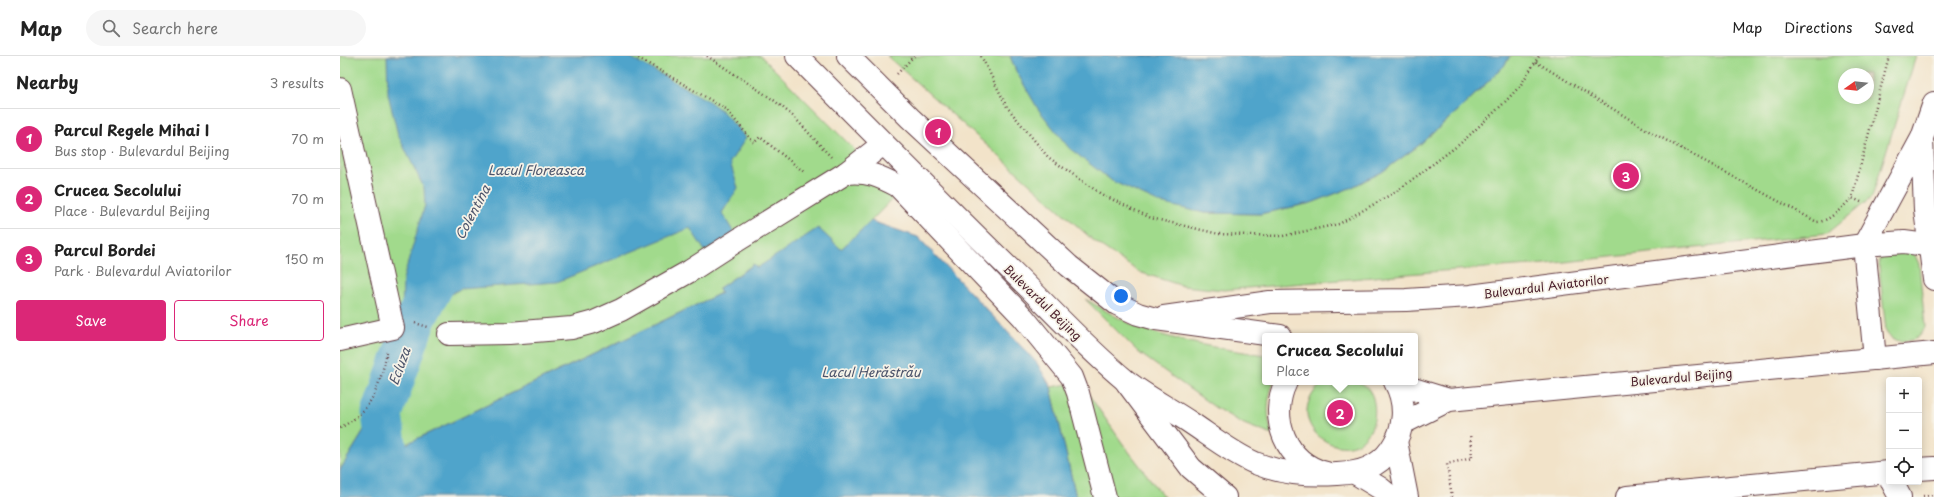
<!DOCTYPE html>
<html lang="en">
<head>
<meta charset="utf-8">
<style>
  :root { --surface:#fff; --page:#f6f6f6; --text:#222; --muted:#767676; --line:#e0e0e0; --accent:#db2777 }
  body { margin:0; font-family:"Playpen Sans",sans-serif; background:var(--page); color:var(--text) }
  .controls { position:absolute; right:12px; bottom:12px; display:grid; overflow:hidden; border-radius:4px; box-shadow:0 2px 10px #0003 }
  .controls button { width:36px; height:36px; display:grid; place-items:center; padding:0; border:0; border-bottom:1px solid var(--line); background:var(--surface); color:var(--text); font:20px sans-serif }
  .compass { position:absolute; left:1498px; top:12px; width:36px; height:36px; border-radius:50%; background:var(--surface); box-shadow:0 2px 10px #0003; rotate:255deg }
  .you { position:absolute; left:781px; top:240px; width:14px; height:14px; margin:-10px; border:3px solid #fff; border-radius:50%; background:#1a73e8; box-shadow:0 0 0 6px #1a73e833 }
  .badge { display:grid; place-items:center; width:26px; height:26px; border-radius:50%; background:var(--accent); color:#fff; font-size:13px; font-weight:700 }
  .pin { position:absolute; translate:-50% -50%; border:2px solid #fff; box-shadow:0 1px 4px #0006 }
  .popup { position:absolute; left:922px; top:277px; width:156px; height:52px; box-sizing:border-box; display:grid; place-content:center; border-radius:4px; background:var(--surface); filter:drop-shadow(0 1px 3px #0005); font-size:13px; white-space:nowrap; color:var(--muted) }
  .popup b { font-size:15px; color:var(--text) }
  .popup::after { content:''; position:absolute; left:50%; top:100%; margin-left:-8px; border:8px solid transparent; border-top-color:var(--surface) }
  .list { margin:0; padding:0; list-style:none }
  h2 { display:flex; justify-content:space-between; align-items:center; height:52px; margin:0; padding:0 16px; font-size:17px }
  h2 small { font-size:13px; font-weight:400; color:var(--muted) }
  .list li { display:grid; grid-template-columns:26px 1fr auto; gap:12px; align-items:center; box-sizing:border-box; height:60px; padding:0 16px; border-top:1px solid var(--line) }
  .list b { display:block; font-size:15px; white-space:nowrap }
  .list p { margin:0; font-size:13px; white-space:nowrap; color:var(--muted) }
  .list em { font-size:13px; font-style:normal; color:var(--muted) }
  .actions { display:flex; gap:8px; padding:12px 16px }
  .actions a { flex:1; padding:9px 0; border:1px solid var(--accent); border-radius:4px; text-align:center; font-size:14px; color:var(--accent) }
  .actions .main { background:var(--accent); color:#fff }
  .icon { flex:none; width:22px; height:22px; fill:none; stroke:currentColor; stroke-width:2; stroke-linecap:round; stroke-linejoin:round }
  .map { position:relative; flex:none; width:1594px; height:441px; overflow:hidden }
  header { display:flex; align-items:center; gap:24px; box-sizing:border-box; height:56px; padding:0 20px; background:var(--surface); border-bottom:1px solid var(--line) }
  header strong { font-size:19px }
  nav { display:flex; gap:22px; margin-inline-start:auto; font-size:14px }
  .search { width:280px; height:36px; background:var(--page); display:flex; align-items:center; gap:10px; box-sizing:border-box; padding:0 14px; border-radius:22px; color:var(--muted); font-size:15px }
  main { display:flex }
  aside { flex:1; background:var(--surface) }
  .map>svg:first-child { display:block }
  .green { fill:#a1da8c; stroke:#767c5c; fill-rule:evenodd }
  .water { fill:#4fa4cb; stroke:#4c627b }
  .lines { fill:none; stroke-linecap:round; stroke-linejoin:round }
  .river { stroke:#4fa4cb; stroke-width:41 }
  .minor-casing { stroke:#633c43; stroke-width:24 }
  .major-casing { stroke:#633c43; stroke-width:24 }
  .path { stroke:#633c43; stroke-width:2.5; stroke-dasharray:1 3; stroke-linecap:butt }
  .minor { stroke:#fff; stroke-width:22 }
  .major { stroke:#fff; stroke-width:22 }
  .labels { text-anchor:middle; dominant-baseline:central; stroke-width:3.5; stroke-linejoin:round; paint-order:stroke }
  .street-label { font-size:12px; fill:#4a1f2b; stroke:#f7f3e8 }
  .water-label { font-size:13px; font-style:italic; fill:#4c546b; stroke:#f7f3e8 }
</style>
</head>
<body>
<header>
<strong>Map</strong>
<div class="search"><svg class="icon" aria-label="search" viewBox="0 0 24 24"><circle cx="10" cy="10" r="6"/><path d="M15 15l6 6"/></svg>Search here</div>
<nav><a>Map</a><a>Directions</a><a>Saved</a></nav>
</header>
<main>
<aside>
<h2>Nearby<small>3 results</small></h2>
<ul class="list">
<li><span class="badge">1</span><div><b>Parcul Regele Mihai I</b><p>Bus stop · Bulevardul Beijing</p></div><em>70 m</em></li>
<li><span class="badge">2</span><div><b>Crucea Secolului</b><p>Place · Bulevardul Beijing</p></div><em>70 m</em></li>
<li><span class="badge">3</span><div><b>Parcul Bordei</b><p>Park · Bulevardul Aviatorilor</p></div><em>150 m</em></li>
</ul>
<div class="actions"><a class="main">Save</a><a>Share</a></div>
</aside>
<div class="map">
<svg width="1594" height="441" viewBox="0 0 1594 441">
  <rect width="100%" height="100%" fill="#f7f3e8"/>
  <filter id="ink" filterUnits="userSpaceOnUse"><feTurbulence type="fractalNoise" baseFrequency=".025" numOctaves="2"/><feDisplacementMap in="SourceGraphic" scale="8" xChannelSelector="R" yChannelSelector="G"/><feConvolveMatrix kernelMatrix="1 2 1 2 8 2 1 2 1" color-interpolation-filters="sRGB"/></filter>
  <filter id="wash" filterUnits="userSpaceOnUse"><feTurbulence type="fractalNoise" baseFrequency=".012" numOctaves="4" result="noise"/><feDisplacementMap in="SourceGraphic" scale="16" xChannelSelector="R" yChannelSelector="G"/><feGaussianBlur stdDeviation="0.9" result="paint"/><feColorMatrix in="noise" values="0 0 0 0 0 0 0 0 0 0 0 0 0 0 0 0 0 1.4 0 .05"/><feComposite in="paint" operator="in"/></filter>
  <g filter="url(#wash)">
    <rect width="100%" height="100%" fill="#f2e3c9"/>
    <g class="green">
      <polygon points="0,0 421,0 558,137 531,165 501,193 417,212 414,208 379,232 381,237 64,389 54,386 51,383 49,360 35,357 0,414"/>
      <path d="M547,0H670L676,15L864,157L920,158L971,147L1010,132L1042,116L1078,90L1121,52L1164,10L1170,0H1576L1532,141L1487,178L1206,208L1102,215L884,234L843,230L799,216L754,185ZM1504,18H1528V42H1504Z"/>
      <path d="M1564,195L1574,197L1579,208L1585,270C1581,286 1567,286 1553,284L1546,275L1539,211L1540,203L1547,197Z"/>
      <path d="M745,243C760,251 775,261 791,268C832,285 880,293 925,299V326H934C926,343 927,361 932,379L904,368L876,352L798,296Z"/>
      <polygon points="740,326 783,388 824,441 736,441 711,331"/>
      <path d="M984,326C994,326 1007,324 1017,326C1036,329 1038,359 1031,373C1008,418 934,366 984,326Z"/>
    </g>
    <g class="water">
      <path d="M47,0H288L367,44L382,55L406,82L390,106L398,132L382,157L394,177L365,195L350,172L217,226L120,233C105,241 95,250 85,264L62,256L63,223L85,149L84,132L58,79L48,38Z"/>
      <polygon points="670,0 1170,0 1164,10 1121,52 1078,90 1042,116 1010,132 971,147 920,158 864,157 820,147 772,125 729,92 698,53 676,15"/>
      <polygon points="531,165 578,181 697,307 711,331 736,441 0,441 0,414 35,357 49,360 51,383 54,386 64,389 381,237 379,232 414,208 417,212 478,172 501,193"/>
    </g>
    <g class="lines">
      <polyline class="river" points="53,441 42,358 76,262 102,213"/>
    </g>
  </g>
  <g filter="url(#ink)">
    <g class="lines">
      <g class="minor-casing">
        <g id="minor">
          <polyline points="0,33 53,272 0,284"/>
          <polyline points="1582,83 1585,154 1594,223"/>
          <path d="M506,117C528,115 539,120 558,130L683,261L732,321L738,337L765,441"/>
          <polyline points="824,261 930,246 1066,244 1130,240 1524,189 1564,186 1594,190"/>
          <polyline points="109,278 169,277 232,272 254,266 281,254 350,215 398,184 506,117 543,88"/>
          <polyline points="1535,303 1524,189 1582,82 1594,47"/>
          <polyline points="787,327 851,412 885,441"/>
          <polyline points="1056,385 1067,441"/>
          <polyline points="1579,413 1594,412"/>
          <polyline points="1015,417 1040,432 1051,441"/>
          <polyline points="1552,426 1560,441"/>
          <polyline points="1287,441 1549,416"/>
        </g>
      </g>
      <g class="major-casing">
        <g id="major">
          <path d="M457,0C529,73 600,145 673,216C710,252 745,291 785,324C805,340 829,352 851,367C872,381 892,397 915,407C942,418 968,420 997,418C1019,417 1038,412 1051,393C1065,373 1067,348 1055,326"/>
          <polyline points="508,0 570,62 729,210 777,248 798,258 816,263 940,280"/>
          <path d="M946,326C928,362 946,407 986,417"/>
          <polyline points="1057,328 1109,344"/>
          <polyline points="1063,367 1109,344 1594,297"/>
        </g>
      </g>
      <g class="path">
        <polyline points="295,0 386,53 414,87 420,81 464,116"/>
        <polyline points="367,0 435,45 454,61 491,101"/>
        <polyline points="641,0 667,51 708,101 761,138 811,162 879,178 943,180 999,168 1057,135 1121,87 1163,48 1180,30 1199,0"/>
        <path d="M1196,6L1309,75L1477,166C1491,165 1502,151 1512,142"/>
        <polyline points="557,18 574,0"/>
        <polyline points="1521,146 1512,142 1549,0"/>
        <polyline points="75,267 88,271"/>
        <path d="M0,372C34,353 39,331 47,296"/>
        <polyline points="1583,440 1594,439"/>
        <polyline points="1112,441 1107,408 1132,402 1130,378"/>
      </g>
      <use href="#minor" class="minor"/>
      <use href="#major" class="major"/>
    </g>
  </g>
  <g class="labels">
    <g class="street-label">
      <text transform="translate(1206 230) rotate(-7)">Bulevardul Aviatorilor</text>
      <text transform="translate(703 246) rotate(44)">Bulevardul Beijing</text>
      <text transform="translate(1341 321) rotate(-5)">Bulevardul Beijing</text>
    </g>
    <g class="water-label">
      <text x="196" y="113">Lacul Floreasca</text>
      <text transform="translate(132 156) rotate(-62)">Colentina</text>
      <text transform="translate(59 310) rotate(-70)">Ecluza</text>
      <text x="531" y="315">Lacul Herăstrău</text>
    </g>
  </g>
</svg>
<div class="controls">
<button>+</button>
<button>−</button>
<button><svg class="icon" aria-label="locate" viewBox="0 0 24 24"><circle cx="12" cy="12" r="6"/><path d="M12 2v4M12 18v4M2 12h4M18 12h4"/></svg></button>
</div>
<svg class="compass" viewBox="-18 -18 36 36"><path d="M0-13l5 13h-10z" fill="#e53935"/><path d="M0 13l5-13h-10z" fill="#767676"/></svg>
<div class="you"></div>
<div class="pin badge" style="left:598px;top:76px">1</div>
<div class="pin badge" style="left:1000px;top:357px">2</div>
<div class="popup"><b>Crucea Secolului</b>Place</div>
<div class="pin badge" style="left:1286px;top:120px">3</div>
</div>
</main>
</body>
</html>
